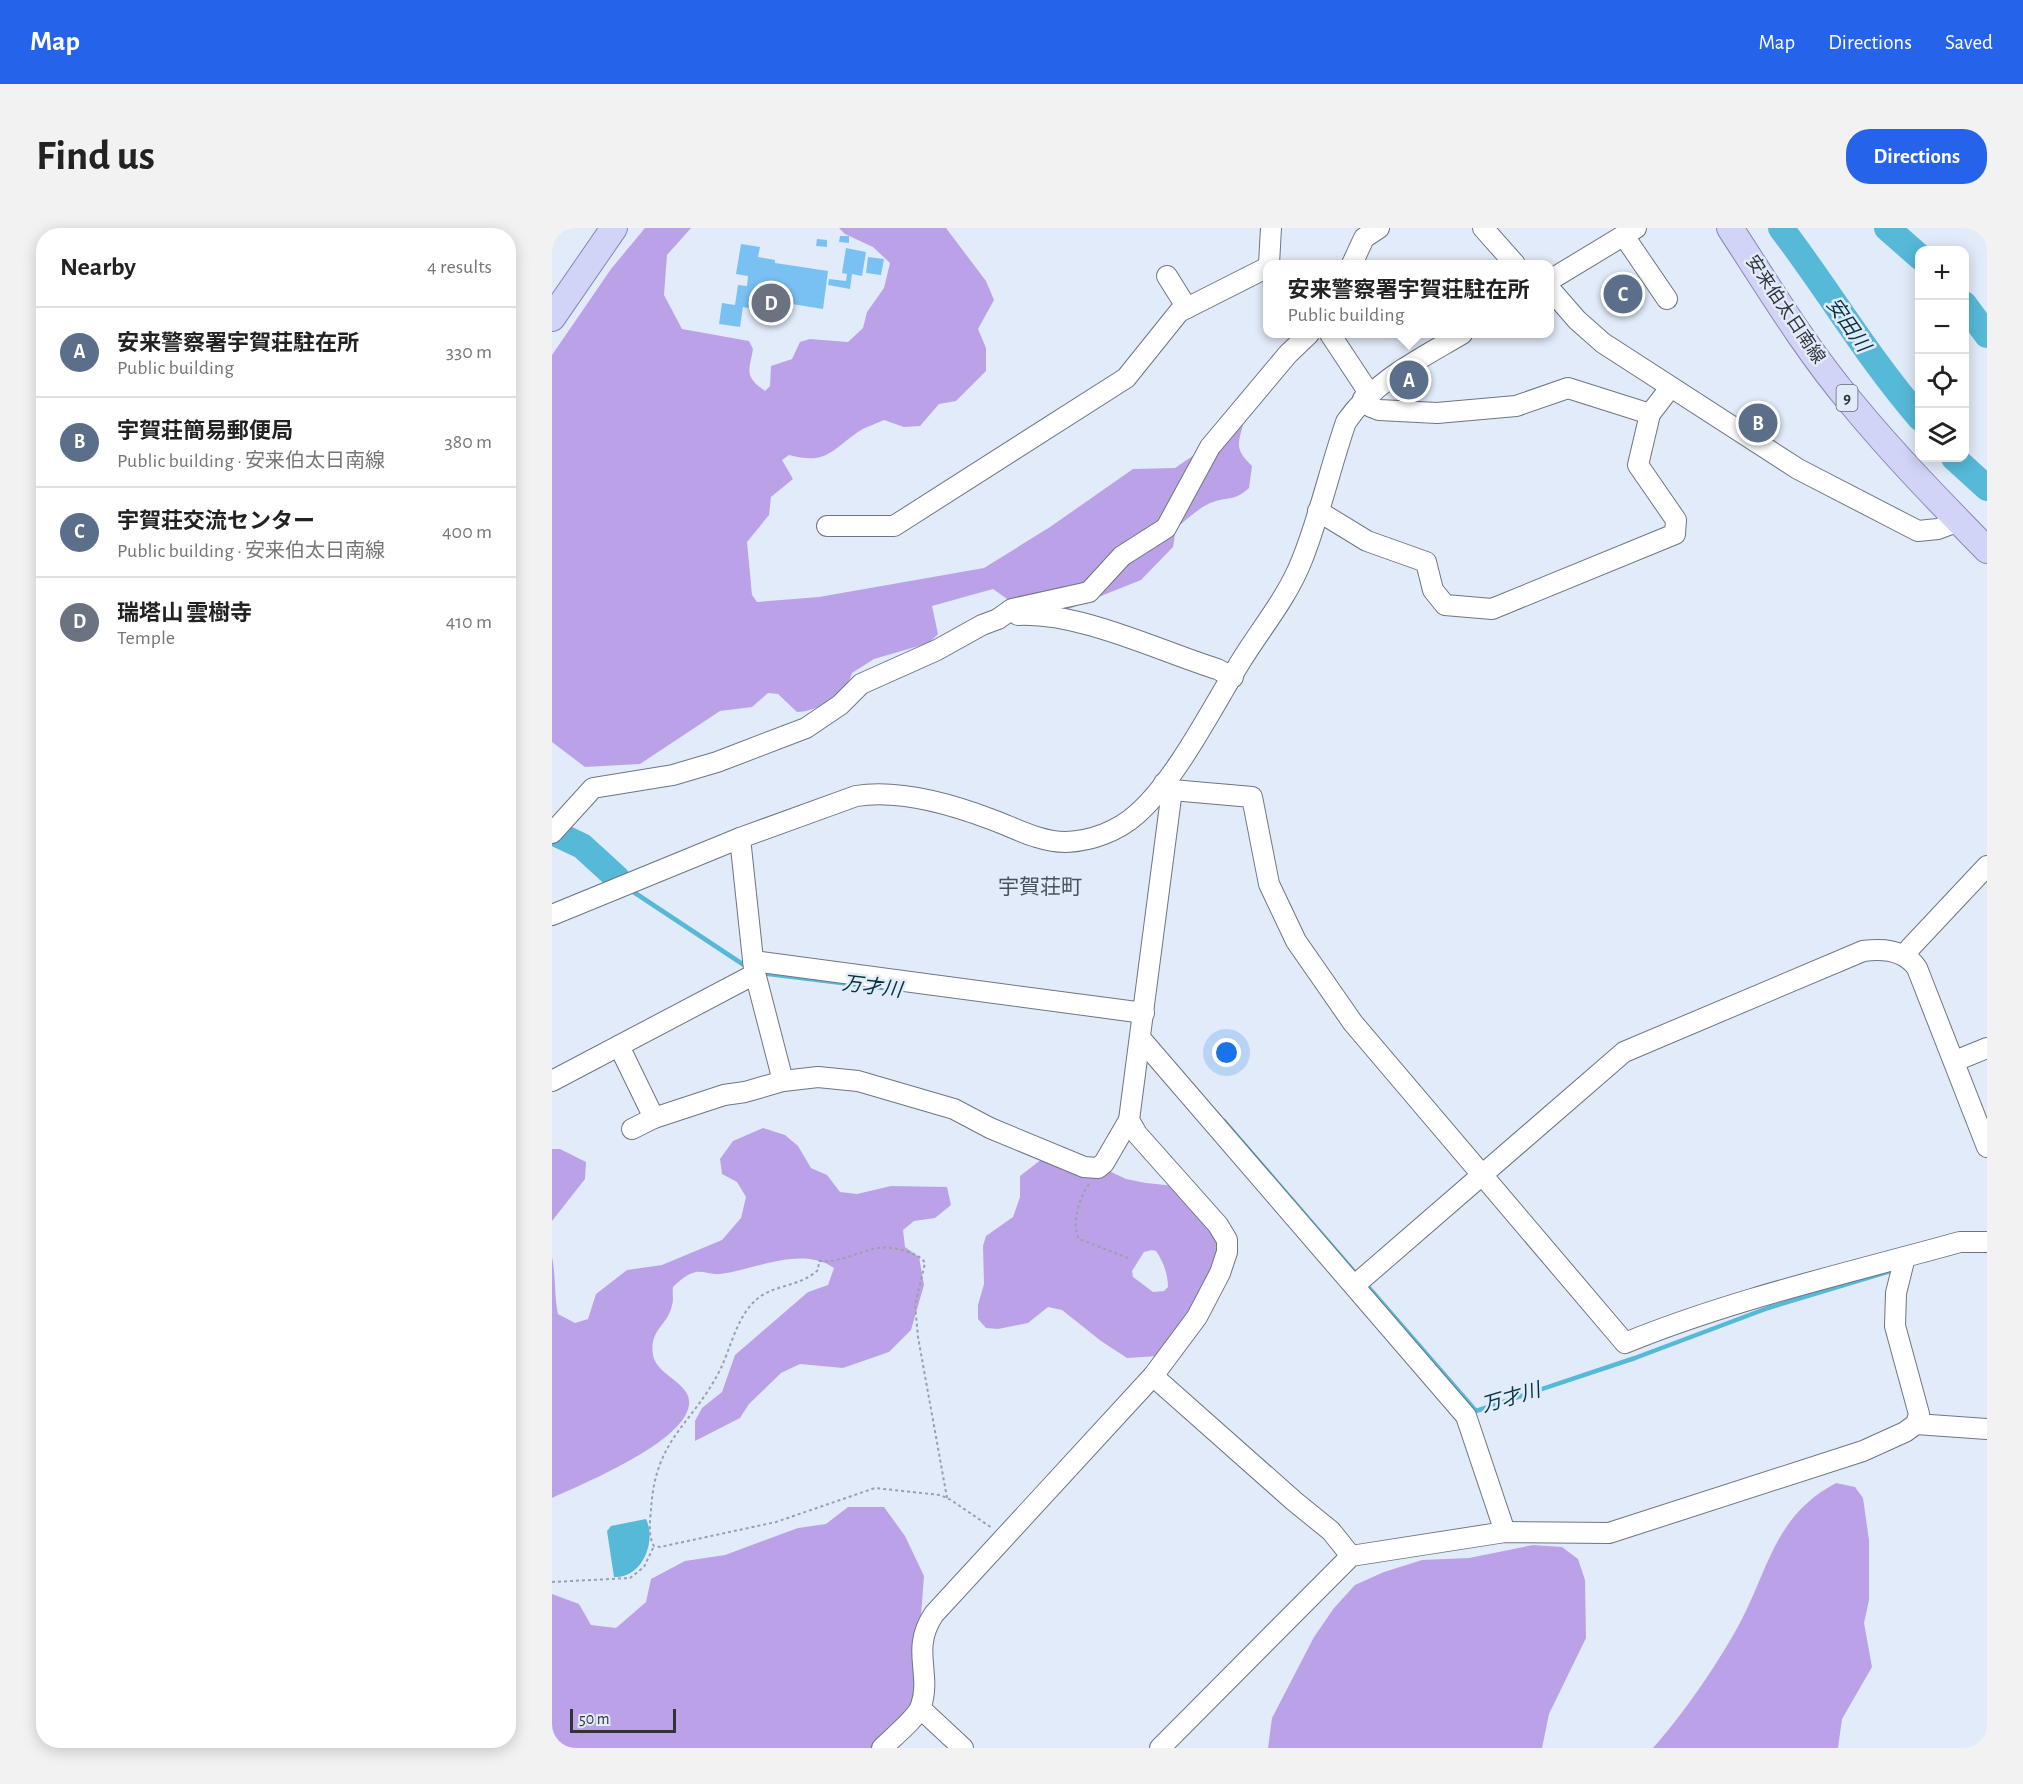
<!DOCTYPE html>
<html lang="en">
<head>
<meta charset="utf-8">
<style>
  :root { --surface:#fff; --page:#f2f2f2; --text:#222; --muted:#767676; --line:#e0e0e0; --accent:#2563eb }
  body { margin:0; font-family:"Alegreya Sans","Noto Sans JP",sans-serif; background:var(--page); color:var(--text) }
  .controls { position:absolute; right:18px; top:18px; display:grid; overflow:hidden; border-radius:12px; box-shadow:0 3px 15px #0003 }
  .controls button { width:54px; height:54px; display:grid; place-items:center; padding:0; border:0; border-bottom:2px solid var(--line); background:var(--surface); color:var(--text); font:30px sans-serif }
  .scale { position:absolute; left:18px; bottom:15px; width:106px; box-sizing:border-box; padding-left:6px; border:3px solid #303339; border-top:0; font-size:16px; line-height:21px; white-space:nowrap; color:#303339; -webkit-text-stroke:4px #e2ebf9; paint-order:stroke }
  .you { position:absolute; left:675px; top:825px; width:21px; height:21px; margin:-15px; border:4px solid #fff; border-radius:50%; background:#1a73e8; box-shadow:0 0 0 9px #1a73e833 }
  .badge { display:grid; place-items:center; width:39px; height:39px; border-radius:50%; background:var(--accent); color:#fff; font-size:20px; font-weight:700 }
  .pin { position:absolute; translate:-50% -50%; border:3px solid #fff; box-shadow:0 2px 6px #0006 }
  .popup { position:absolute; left:711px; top:32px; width:291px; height:78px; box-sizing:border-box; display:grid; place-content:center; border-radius:12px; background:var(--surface); filter:drop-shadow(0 2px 4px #0005); font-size:20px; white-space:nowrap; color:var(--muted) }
  .popup b { font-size:22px; color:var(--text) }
  .popup::after { content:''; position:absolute; left:50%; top:100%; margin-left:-12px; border:12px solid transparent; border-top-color:var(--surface) }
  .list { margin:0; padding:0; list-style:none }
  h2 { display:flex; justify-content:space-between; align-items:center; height:78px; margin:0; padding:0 24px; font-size:26px }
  h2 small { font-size:20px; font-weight:400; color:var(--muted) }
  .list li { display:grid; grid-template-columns:39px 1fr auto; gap:18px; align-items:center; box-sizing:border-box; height:90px; padding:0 24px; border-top:2px solid var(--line) }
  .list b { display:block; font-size:22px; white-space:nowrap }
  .list p { margin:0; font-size:20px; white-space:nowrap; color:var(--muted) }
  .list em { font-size:20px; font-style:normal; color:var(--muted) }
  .icon { flex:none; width:33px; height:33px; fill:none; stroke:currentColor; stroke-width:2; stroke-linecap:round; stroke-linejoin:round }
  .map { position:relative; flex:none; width:1435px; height:1520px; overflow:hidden; border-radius:24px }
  header { display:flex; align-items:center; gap:36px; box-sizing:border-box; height:84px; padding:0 30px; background:var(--accent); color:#fff }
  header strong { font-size:28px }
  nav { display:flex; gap:33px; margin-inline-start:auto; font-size:21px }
  .intro { display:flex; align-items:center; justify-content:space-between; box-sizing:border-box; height:144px; padding:0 36px }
  h1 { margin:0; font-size:42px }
  .button { padding:15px 27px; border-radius:24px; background:var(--accent); color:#fff; font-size:21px; font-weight:700 }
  main { display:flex; gap:36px; padding:0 36px }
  aside { flex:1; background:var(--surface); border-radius:24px; box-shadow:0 3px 15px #0003 }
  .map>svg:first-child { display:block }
  .forest { fill:#bba2e8; fill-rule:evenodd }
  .water { fill:#56b9d7 }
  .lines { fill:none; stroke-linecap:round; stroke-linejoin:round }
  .stream { stroke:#56b9d7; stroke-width:4.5 }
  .river { stroke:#56b9d7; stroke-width:26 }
  .building { fill:#79c1f3 }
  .minor-casing { stroke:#6e7682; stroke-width:22 }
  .major-casing { stroke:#8589b0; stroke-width:28 }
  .path { stroke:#9aa0ab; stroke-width:2; stroke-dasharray:3 3; stroke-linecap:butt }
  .minor { stroke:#fff; stroke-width:20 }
  .major { stroke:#d1d4f6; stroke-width:26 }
  .labels { text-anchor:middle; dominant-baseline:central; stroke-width:5; stroke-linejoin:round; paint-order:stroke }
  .shield { fill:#e2ebf9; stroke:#656a73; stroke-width:1.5 }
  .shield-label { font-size:16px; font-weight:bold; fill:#303339 }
  .street-label { font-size:18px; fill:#303339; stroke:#e2ebf9 }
  .water-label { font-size:20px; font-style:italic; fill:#053542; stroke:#e2ebf9 }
  .quarter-label { font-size:21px; fill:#4a515d; stroke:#e2ebf9 }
</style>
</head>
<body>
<header>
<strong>Map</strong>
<nav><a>Map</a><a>Directions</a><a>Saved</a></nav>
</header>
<div class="intro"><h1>Find us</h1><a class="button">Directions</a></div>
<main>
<aside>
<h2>Nearby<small>4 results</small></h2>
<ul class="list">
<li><span class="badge" style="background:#5c6f8a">A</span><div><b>安来警察署宇賀荘駐在所</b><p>Public building</p></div><em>330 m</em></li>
<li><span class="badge" style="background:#5c6f8a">B</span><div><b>宇賀荘簡易郵便局</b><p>Public building · 安来伯太日南線</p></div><em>380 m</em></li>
<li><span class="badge" style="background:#5c6f8a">C</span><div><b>宇賀荘交流センター</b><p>Public building · 安来伯太日南線</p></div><em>400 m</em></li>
<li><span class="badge" style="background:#6b7280">D</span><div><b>瑞塔山 雲樹寺</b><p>Temple</p></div><em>410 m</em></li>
</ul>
</aside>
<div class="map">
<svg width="1435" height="1520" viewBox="0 0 1435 1520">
  <rect width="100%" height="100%" fill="#e2ebf9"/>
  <g class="forest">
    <path d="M93,0H139L115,27L112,67L130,101L197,113L201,121C197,144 192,148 213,163L218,158L219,138L240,131L248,114L258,111L296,114L311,100L315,84L332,60L338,35L321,19L293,6L287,0H394L434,53L442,72L426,101L434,120V143L404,173L387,176L368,198L352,199L332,192C324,196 313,199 306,204C279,223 274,237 237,227L230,232L241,251L219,269L217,287L195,314L200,367L205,374L267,369L432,340L498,299L581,241L623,240L692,193C686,217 682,220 700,238L697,260C681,274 678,268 661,274C647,279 636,291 624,300L621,319L589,352L504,386L490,396L474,398L465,378L441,361L380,378L386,406L377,415L322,431L300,445C295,465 266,484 245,484L226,466L216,465L200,479L168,483L88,536L33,539L0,514V127L59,41Z"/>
    <path d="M211,900L233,907L246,918L259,940L275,947L288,964L305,966L339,958L395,959L399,977L383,990L362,993L351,1002L353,1019L367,1029L372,1057L359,1102L337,1124L291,1140L248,1136L229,1145L197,1176L188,1190L143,1213V1193L150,1180L170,1164L183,1127L256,1064L276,1057L282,1040C250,1017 202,1042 168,1046C160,1047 152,1043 144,1044C135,1046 127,1053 121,1059C120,1065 122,1072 120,1077C116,1098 97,1101 101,1127C104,1145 130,1152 136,1168C150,1208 28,1257 0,1270V1029C4,1048 2,1067 6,1086L23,1095L36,1091L44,1066L75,1042L110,1037L170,1012L189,990L194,969L185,954L170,946L168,931L181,913Z"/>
    <polygon points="0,921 8,921 34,934 33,951 0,993"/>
    <path d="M490,931L555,942L574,951L594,955L623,958L667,1011L657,1055L607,1128L575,1130L549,1113L510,1082L496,1079L476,1095L446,1101L434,1100L426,1091V1077L432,1056L431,1018L434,1008L461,989L468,969V948ZM600,1022L604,1023C611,1033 616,1046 616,1059L612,1063L601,1064L581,1049L580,1043L592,1024Z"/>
    <path d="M1284,1255L1303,1259L1311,1270L1317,1312V1372L1312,1395L1320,1439L1290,1491L1286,1520H1101C1131,1487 1169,1431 1190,1391C1218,1336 1224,1287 1284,1255Z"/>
    <polygon points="296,1279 332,1279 353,1308 372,1348 363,1466 354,1484 319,1520 0,1520 0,1366 27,1376 39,1397 64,1400 94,1374 99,1351 133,1333 173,1327 246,1300 274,1296"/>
    <polygon points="981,1317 1010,1319 1026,1331 1033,1352 1034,1410 997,1486 990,1520 716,1520 720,1490 762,1409 782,1380 803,1357 832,1344 870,1332 917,1330"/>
  </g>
  <path class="water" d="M94,1291C105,1313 90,1351 62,1349L55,1303L59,1298Z"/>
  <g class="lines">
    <g class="stream">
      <polyline points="77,661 195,739"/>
      <polyline points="208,745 331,760"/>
      <polyline points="672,893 806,1048"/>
      <polyline points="812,1054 924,1183 1083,1130 1216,1080 1345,1041"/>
    </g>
    <g class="river">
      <path d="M1229,0C1277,63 1316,130 1368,190"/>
      <polyline points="1335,0 1368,29"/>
      <polyline points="1412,76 1435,107"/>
      <polyline points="1402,230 1435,260"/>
      <polyline points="0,604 30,618 65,650"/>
    </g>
  </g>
  <g class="building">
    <polygon points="288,8 297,8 297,15 287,14"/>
    <polygon points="265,11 275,12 275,19 264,18"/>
    <polygon points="189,16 208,19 206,29 223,32 223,35 276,43 271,81 221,73 219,84 191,79 188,99 167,96 170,75 183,77 186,57 195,58 196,48 184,46"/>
    <polygon points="294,20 314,24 310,48 300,46 298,61 276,57 277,51 294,53 295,46 290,45"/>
    <polygon points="316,29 332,31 329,47 314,45"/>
  </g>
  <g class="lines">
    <g class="minor-casing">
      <g id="minor">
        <polyline points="931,0 963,36"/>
        <polyline points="1072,8 1115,71"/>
        <polyline points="717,36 719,0"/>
        <polyline points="800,36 812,10 827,0"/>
        <polyline points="615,48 635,80"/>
        <polyline points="998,52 1084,0"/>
        <polyline points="998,61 1025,92 1051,115 1246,241 1366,303 1386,301 1407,293"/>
        <polyline points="778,106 817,165"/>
        <polyline points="811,171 819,179 827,182 885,185 964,178 1016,160 1098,186"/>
        <polyline points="766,283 815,313 874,334 881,362 893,377 940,381 1123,306 1124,292 1086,237 1098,186 1118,160"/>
        <polyline points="275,298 342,298 574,150 627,84 716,39"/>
        <path d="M466,387C528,384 605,422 665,441L681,449"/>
        <path d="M612,555L620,562L700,569L717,656L744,713L801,795L1073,1115C1181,1071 1296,1045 1408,1014H1435"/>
        <polyline points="0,605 41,560 121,547 165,534 254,500 288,477 309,456 385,422 430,397 446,391 460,381 537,364 570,328 614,300 658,219 736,126 757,106"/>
        <path d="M0,687L188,610L304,568C348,561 399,576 441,592C465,601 488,614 514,614C540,613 566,603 585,586C624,552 661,478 689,433C710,399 735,370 750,332C768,287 778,240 794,194C822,153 868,131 910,106"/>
        <polyline points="1355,728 1358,720 1435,638"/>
        <polyline points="201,733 592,785"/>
        <polyline points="589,811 914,1188 953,1304"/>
        <polyline points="67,818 102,890 172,867 193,864 231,853 202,741 188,610"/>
        <polyline points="1403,833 1435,820"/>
        <polyline points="0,853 203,746"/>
        <polyline points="231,853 266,849 306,853 402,881 438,900 532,939 546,940 552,935 577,892"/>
        <polyline points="80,901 102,890"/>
        <path d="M803,1057L1072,824L1311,723C1332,720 1353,722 1365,740L1435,919"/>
        <polyline points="601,1148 742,1273 779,1303 799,1328"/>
        <polyline points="1364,1196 1435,1201"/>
        <polyline points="368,1480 411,1520"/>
        <path d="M330,1520C340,1510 365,1490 369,1478C380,1444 358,1422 382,1386L601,1148L645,1089L668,1045L675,1024V1012L666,997L585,906L577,892L620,562"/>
        <polyline points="608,1520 799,1328 953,1304 1057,1305 1311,1223 1353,1204 1364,1196 1367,1186 1343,1098 1344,1065 1353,1029"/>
      </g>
    </g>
    <g class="major-casing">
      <g id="major">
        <path d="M1178,0C1217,60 1255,123 1301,177C1343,228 1389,275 1435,322"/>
        <polyline points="0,90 62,0"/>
      </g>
    </g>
    <g class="path">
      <path d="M537,956C527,970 519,996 527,1011L576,1030"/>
      <path d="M395,1270L366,1109L363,1077L373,1035C367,1024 339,1018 326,1020C305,1024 289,1035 267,1033L266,1042C248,1059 223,1056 205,1071C185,1088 179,1119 169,1140C141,1197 103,1209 99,1282C98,1293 96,1308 102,1318L108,1319L224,1294L323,1260L388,1267L399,1272L440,1300"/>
      <polyline points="0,1354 78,1350 92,1339 102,1318"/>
    </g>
    <use href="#minor" class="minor"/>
    <use href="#major" class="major"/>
  </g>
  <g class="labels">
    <rect class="shield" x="1284.5" y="157" width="21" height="26" rx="4.5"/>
    <g class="shield-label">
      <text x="1295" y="170">9</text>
    </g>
    <g class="street-label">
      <text transform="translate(1233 82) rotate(56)">安来伯太日南線</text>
    </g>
    <g class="water-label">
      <text transform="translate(1296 97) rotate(55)">安田川</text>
      <text transform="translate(320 759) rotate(7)">万才川</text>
      <text transform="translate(959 1170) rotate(-16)">万才川</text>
    </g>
    <g class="quarter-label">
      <text x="488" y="659">宇賀荘町</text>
    </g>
  </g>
</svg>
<div class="controls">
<button>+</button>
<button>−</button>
<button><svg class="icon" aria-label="locate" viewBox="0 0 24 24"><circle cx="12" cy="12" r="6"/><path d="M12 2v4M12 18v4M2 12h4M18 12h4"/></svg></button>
<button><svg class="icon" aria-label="layers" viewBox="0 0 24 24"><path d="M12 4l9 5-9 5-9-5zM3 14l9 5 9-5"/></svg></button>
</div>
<div class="scale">50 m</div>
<div class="you"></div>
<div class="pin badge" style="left:857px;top:152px;background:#5c6f8a">A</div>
<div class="popup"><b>安来警察署宇賀荘駐在所</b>Public building</div>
<div class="pin badge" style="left:1206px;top:195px;background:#5c6f8a">B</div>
<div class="pin badge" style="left:1071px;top:66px;background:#5c6f8a">C</div>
<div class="pin badge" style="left:219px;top:75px;background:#6b7280">D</div>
</div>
</main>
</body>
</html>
